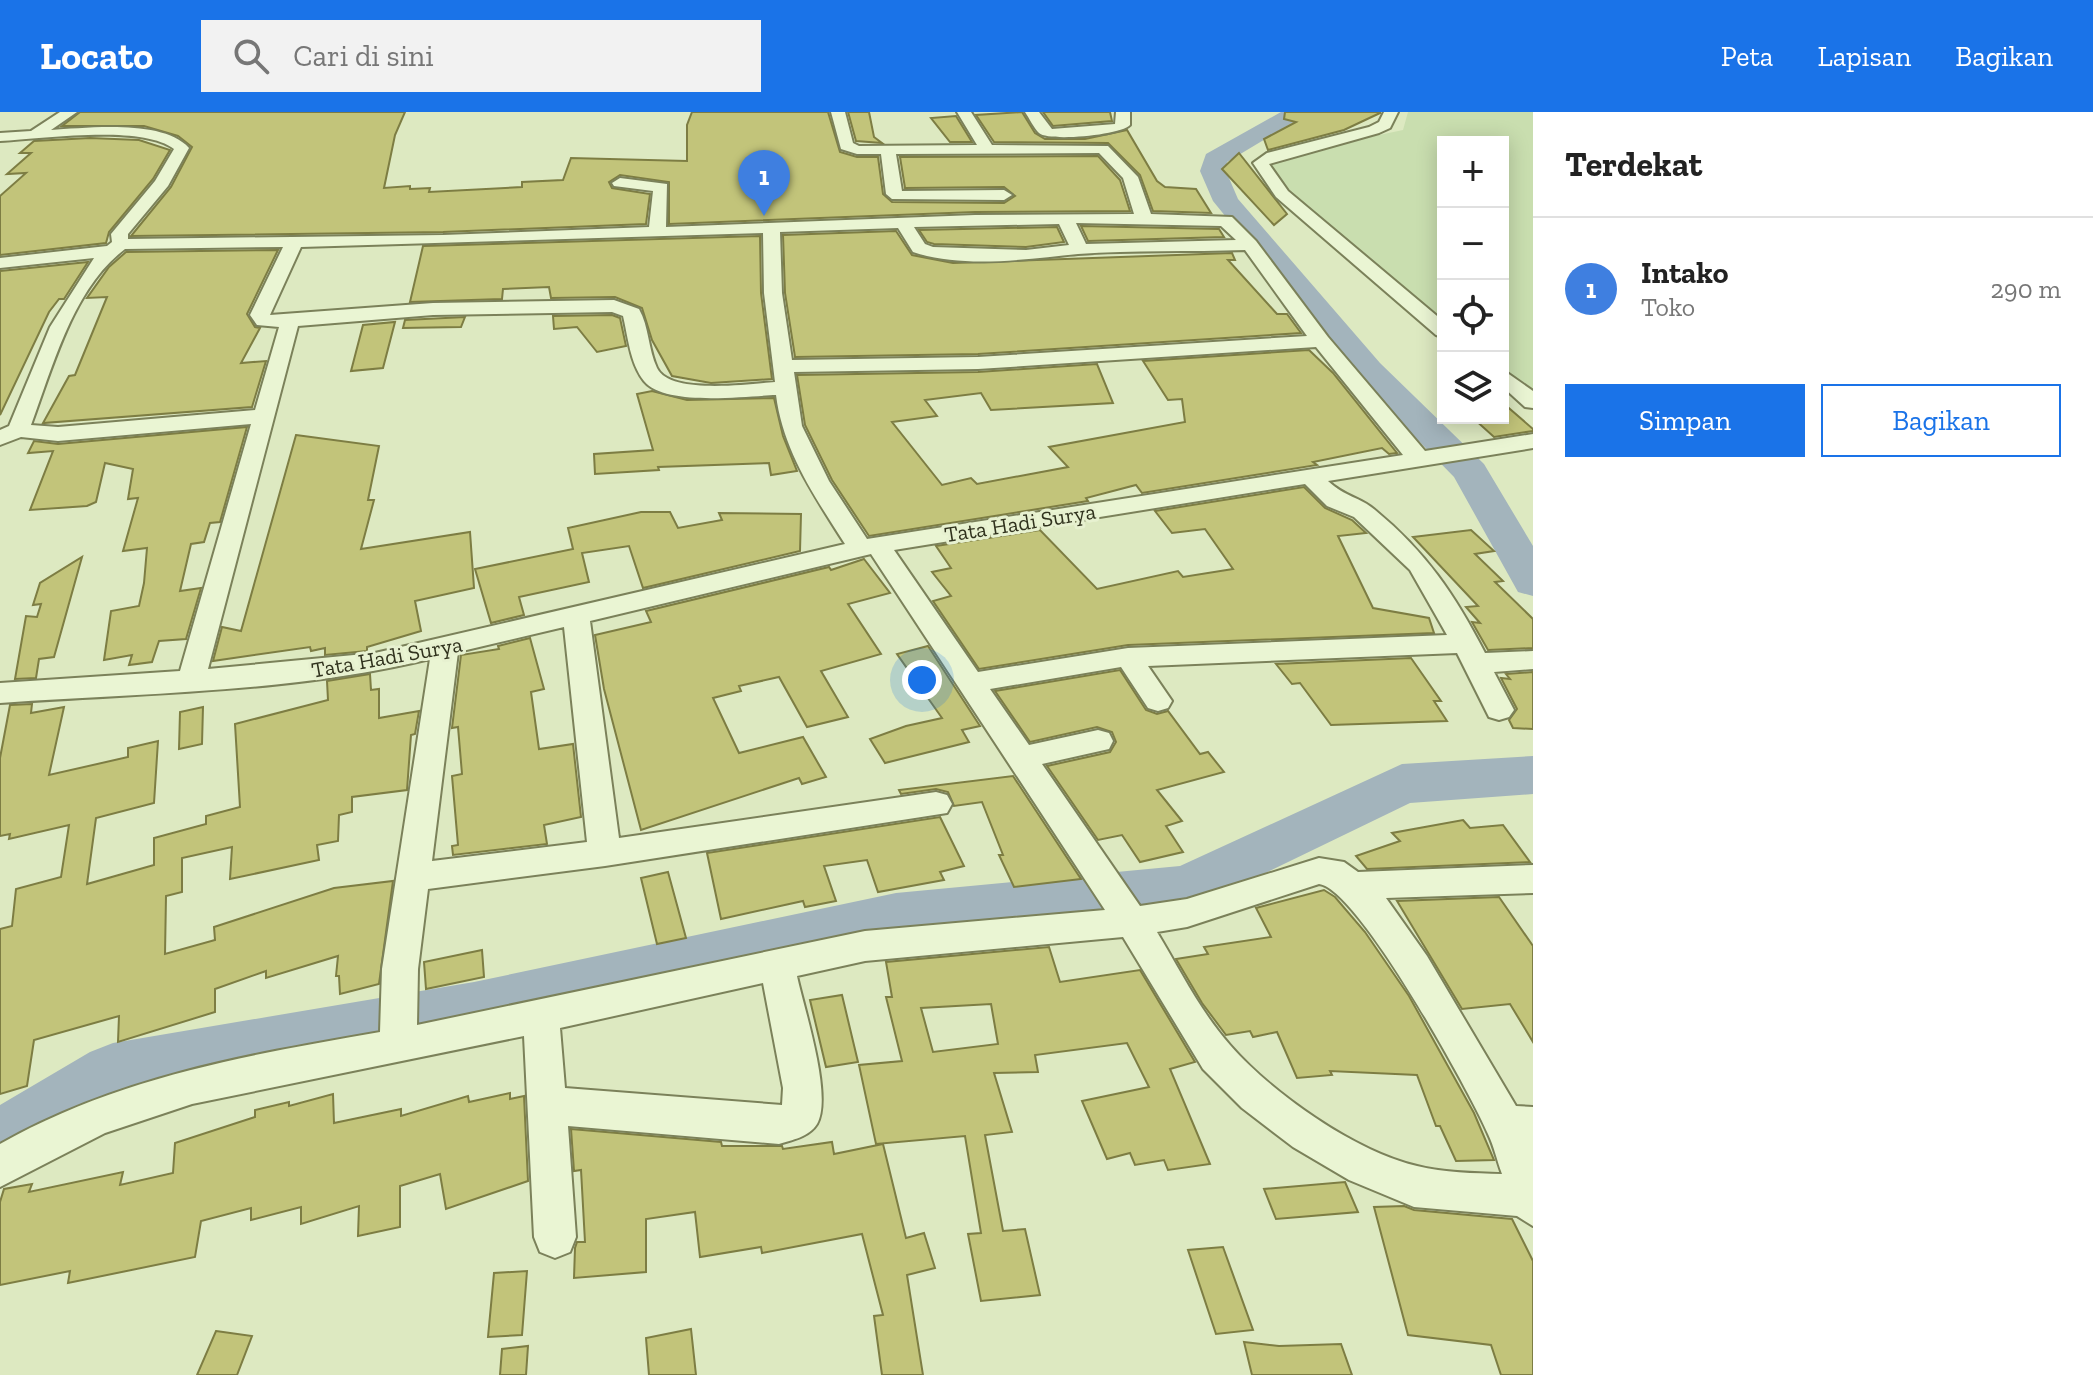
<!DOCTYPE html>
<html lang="id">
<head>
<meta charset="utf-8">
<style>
  :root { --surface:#fff; --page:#f2f2f2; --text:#222; --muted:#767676; --line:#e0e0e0; --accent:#1a73e8 }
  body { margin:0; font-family:"Zilla Slab",serif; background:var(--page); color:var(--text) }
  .controls { position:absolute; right:24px; top:24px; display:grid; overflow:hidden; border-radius:0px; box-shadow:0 4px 20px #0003 }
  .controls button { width:72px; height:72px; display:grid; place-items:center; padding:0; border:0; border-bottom:2px solid var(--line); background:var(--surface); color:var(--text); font:40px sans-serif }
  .you { position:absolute; left:922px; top:568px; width:28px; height:28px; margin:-20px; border:6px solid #fff; border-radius:50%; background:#1a73e8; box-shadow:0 0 0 12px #1a73e833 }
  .badge { display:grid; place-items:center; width:52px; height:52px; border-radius:50%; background:var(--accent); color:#fff; font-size:26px; font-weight:700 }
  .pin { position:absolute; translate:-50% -66px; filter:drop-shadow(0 2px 4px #0008) }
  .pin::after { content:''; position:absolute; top:42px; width:28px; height:24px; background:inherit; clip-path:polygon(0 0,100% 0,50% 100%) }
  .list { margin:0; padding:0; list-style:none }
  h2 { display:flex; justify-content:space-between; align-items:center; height:104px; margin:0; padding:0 32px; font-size:34px }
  h2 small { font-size:26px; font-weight:400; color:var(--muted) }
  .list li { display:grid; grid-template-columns:52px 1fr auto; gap:24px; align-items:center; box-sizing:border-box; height:144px; padding:0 32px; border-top:2px solid var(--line) }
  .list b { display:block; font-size:30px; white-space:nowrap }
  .list p { margin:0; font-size:26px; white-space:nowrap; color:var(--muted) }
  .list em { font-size:26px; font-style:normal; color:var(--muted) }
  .actions { display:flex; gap:16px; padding:24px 32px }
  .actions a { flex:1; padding:18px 0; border:2px solid var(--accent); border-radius:0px; text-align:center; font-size:28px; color:var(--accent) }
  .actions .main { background:var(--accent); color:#fff }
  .icon { flex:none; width:44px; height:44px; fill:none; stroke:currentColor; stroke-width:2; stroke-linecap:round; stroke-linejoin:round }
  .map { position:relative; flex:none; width:1533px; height:1263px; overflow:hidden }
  header { display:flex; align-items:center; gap:48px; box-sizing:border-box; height:112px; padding:0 40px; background:var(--accent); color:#fff }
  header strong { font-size:38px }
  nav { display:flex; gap:44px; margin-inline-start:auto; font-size:28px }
  .search { width:560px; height:72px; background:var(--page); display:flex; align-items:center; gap:20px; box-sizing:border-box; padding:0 28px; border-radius:0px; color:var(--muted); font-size:30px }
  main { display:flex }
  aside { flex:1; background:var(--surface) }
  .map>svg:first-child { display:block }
  .farmland { fill:#c9deaf }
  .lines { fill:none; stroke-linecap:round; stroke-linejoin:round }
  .river { fill:#a3b4bc; fill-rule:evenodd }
  .building { fill:#c2c47a; stroke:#7d7d43; stroke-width:2; fill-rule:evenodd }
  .minor-casing { stroke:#7b815a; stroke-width:4 }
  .minor { fill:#eaf5d3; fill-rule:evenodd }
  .labels { text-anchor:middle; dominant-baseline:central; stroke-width:6; stroke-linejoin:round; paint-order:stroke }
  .far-street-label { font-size:22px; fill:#30321d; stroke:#e7f1d0 }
</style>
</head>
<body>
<header>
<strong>Locato</strong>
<div class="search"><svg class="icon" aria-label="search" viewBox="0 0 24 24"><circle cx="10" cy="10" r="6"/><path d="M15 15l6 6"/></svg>Cari di sini</div>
<nav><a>Peta</a><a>Lapisan</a><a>Bagikan</a></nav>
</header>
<main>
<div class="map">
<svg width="1533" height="1263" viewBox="0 0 1533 1263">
  <rect width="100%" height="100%" fill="#dde9c1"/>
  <polygon class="farmland" points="1408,0 1533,0 1533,290 1503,264 1503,30 1443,30 1443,219 1282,82 1265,47 1403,18"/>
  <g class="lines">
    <g class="river">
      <polygon points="1281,0 1310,0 1227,50 1226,59 1238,87 1380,251 1484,352 1533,434 1533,484 1518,480 1454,365 1356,265 1213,89 1200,59 1206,42"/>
      <polygon points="1533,644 1533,682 1410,691 1187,799 896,829 474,926 125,989 24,1053 0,1063 0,993 90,940 113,931 474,870 896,781 1180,754 1402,652"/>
    </g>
  </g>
  <g class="building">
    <polygon points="80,0 405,0 395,23 384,76 410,74 410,77 430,76 429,80 522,75 522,70 563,68 571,46 687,49 687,13 692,0 828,0 840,40 857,45 878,45 883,82 892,90 1004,91 1015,84 1004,75 905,76 900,45 1098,44 1120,68 1130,99 975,100 669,112 669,70 620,63 609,70 612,76 650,82 646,112 443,120 131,124 171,75 192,35 178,24 144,14 62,14"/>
    <polygon points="848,0 869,0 874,25 882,31 856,29"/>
    <polygon points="1022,0 1035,21 1045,27 1085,27 1127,18 1157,69 1165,75 1196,77 1211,101 1153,99 1140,63 1108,31 994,30 976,3"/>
    <polygon points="1043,0 1110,0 1112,9 1053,14"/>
    <polygon points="1285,0 1380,0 1380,1 1344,18 1268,38 1264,27 1296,10 1284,7"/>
    <polygon points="956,4 972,30 950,30 931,6"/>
    <polygon points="90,26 139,28 170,38 153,67 109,120 106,131 0,143 0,84 26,61 7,62 31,41 20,41 34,29"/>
    <polygon points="1239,41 1287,102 1274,113 1222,57"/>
    <polygon points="1081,114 1219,117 1224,125 1088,129"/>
    <polygon points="1057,115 1064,130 1026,135 934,132 927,130 919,118"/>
    <polygon points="896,119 912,143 953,151 1232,141 1235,148 1228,148 1277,202 1287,202 1301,221 978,242 795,245 785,181 783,123"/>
    <polygon points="760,124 761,181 772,267 711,271 672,264 652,228 642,196 615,185 551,186 549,175 503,177 502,187 410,190 423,134"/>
    <polygon points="278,138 247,202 255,215 260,216 241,251 266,249 252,295 43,311 69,264 75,263 107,185 87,186 109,155 126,140"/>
    <polygon points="88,150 64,187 59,187 49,200 0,303 0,159"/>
    <polygon points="612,203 620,206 626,234 597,240 577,215 554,217 553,204"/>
    <polygon points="465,205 461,215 403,216 405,208"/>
    <polygon points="395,210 383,256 351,259 363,213"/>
    <polygon points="1309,238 1333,261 1397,341 1389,342 1382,336 1313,350 1317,353 1142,381 1136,373 1086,386 1088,389 869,424 832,368 805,313 797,263 978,260 1097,252 1113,291 991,298 981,281 925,288 937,304 892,310 942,373 971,366 977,372 1068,355 1049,335 1185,310 1182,287 1168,288 1143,249"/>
    <polygon points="652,279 687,288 774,286 783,324 797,359 771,363 769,351 658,355 659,358 595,362 594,342 653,338 637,282"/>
    <polygon points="1503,291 1533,317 1533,319 1494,325 1473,306 1503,306"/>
    <polygon points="247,315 220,410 210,411 204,430 191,432 180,479 201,476 186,527 159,529 152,550 129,553 132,543 104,548 111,499 139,494 144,471 147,436 123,439 138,386 128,387 133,357 105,351 96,390 87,394 30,398 53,339 28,341 34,329 58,332"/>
    <polygon points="296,323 379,334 368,388 374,388 361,437 470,420 474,476 415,489 421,519 367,535 367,539 325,543 325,536 311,539 310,535 213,549 222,515 241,519"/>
    <polygon points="1304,375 1325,396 1352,408 1366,421 1338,424 1373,496 1429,506 1434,521 1128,533 979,557 933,489 951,484 932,460 951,456 936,434 1040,418 1097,477 1178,459 1183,465 1233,457 1205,417 1172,421 1155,399"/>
    <polygon points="641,400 670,400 678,416 722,408 719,401 801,402 800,439 643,476 629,434 582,441 589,470 519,485 524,503 491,511 475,457 573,437 568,416"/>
    <polygon points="1471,418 1494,439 1475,442 1503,469 1495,470 1533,507 1533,536 1488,538 1472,510 1480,511 1466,495 1478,494 1413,425"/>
    <polygon points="82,445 54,545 39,547 36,566 15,567 26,504 37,505 41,492 33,493 40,471"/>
    <polygon points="864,447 890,481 848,492 881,542 821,559 848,605 807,615 779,565 739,574 741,579 713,586 739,641 803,625 826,665 802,672 799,666 641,718 604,577 595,523 651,510 646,499 829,455 831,458"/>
    <polygon points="530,526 544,577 531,580 539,637 573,632 581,705 544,713 547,732 453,743 452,734 458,733 452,664 462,662 458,615 452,616 461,543 499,537 498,534"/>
    <polygon points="928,534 980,614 962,618 969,630 885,651 870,627 906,614 942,606 897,542"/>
    <polygon points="1411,546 1441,589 1434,589 1447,609 1331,613 1300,571 1292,572 1276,552"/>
    <polygon points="1120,558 1146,598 1157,602 1168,599 1200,642 1208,640 1224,660 1157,678 1182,709 1166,714 1183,740 1140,750 1122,723 1098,728 1047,654 1110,640 1116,630 1112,620 1097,615 1030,630 995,579"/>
    <polygon points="1533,560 1533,617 1513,616 1509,608 1517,597 1501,566 1510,567 1506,562"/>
    <polygon points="370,562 371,578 379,577 379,606 419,599 415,622 411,623 407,678 352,685 352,700 339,703 338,729 317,733 319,748 230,767 232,735 182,746 182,780 166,784 165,842 215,828 214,815 334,776 393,769 379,872 340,882 339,864 336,864 338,844 266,866 266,859 215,877 215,900 118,930 119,904 34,928 27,974 0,982 0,817 12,814 16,777 61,765 69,713 9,727 10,722 0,724 0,646 10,593 32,592 31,601 64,595 49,663 128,645 128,636 158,629 154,691 96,706 87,772 154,753 154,726 206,712 206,704 240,695 235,612 328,588 327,569"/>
    <polygon points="203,595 202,632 179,637 180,600"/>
    <polygon points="1013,664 1081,767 1014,775 999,743 1003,743 982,690 954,694 948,680 936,677 901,682 899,678"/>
    <polygon points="940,705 964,754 940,760 944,768 878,780 867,748 824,754 836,789 805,795 803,789 721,807 707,741"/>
    <polygon points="1463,708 1470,716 1503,713 1530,750 1367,757 1356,744 1400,729 1392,721"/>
    <polygon points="668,760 686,826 657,832 641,766"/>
    <polygon points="1324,778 1335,785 1365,820 1409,884 1474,1001 1494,1048 1456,1049 1440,1014 1436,1014 1417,963 1330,959 1332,963 1297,966 1277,920 1253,925 1250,919 1226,923 1202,891 1176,847 1208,842 1204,835 1271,825 1256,796"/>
    <polygon points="1499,785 1533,834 1533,930 1510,892 1462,897 1397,789"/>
    <path d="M1049,835L1060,870L1140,858L1195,950L1170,957L1210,1052L1168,1058L1164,1048L1135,1053L1130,1041L1107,1047L1082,989L1149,975L1127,931L1035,943L1038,960L994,961L1012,1020L985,1023L1003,1119L1025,1117L1040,1183L981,1189L968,1122L981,1121L965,1024L876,1032L859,953L902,949L886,885H892L886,850ZM991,892L998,932L933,940L921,896Z"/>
    <polygon points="482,838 484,865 426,877 424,850"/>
    <polygon points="842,883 858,950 826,955 810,888"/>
    <polygon points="510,981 510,987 524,984 528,1069 446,1097 440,1062 400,1074 400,1115 358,1124 359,1094 301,1112 301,1095 251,1108 251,1096 201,1109 195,1145 68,1171 70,1159 0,1173 0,1090 4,1077 32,1072 29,1080 123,1060 120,1073 173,1061 175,1031 255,1005 255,998 289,990 289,994 333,982 334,1011 401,997 401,1004 468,984 469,990"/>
    <polygon points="571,1017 721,1030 722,1034 782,1034 783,1037 832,1030 834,1042 883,1032 906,1126 924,1121 935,1156 907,1163 923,1263 882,1263 874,1204 883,1203 862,1122 762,1141 761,1135 700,1145 695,1100 646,1107 646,1160 574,1166 575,1136 577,1130 585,1130 581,1058 574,1059"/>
    <polygon points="1345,1070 1358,1100 1276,1107 1264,1077"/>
    <polygon points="1404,1094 1414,1098 1512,1107 1533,1149 1533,1263 1501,1263 1491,1233 1408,1223 1374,1095"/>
    <polygon points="1223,1135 1253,1218 1216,1222 1188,1138"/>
    <polygon points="527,1159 522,1223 488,1225 494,1161"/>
    <polygon points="691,1217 696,1263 649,1263 646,1226"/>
    <polygon points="216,1219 252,1224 237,1263 197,1263"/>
    <polygon points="1244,1230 1279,1234 1341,1232 1352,1263 1252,1263"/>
    <polygon points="528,1234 526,1263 500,1263 502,1237"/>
  </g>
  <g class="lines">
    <g class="minor-casing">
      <g id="minor">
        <path d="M60,0H77L51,18C88,16 163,7 189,36L168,74L128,122V127L443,123L649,115L653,79L614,74L612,71L620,66L667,72L666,115L975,103L1134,102L1123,66L1099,41L896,42L902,79L1004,78L1012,83L1004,88L892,87L886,82L881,42H857L841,37L831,0H845L853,31L859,34L977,33L957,0H971L992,33L1108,34L1138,65L1151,102L1232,105L1256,129L1328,225L1425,339L1533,322V336L1328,369C1345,385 1360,385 1375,398C1426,440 1455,483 1485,541L1533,539V557L1494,560L1514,598L1509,605L1499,608L1489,605L1457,541L1148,554L1172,589L1168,596L1158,599L1148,596L1121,555L990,577L1029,633L1098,618L1109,621L1113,629L1109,637L1042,652L1140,794L1187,787L1319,746L1344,750L1358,760L1533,753V781L1386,786L1427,844L1516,994L1533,995V1114L1517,1104L1414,1095L1349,1068L1293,1035L1242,996L1203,957L1123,825L865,849L797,864C804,897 833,984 817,1012C809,1025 792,1028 779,1032L568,1014L576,1125L570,1140L555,1146L540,1140L534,1125L524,924L192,992L105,1021L0,1075V1032C118,965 248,943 380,920L382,857L430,547C290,581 143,581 0,591V571L180,559L251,312L58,329L21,325L0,333V318L9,314L50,215L94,146L0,156V146L107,134L112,130L111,122L155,69L174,37C142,12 41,27 0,29V21L31,19ZM1076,111L1221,114L1236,128L1086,132ZM1059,112L1069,133L1026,138L933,135L925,132L914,115ZM898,116L913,140C964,157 1026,147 1078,142C1134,138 1190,140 1245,138L1307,224L978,245L792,248L782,181L780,120ZM763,121L764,181L775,270C748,272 670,283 657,256C648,237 649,214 639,197L614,188L433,191L270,203L301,135ZM283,135L250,203L257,213L279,215L255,298L58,315L31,313C53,254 73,176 125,137ZM612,200L623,204C628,225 630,251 644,269C665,295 745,284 776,283C783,339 815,385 845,432L375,541L208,557L298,214L433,203ZM1316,235L1403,343L867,427L829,369L802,314L794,260L978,257ZM1305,372L1327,394L1354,405L1410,458L1447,523L1128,536L978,560L894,438ZM871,442L1105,798L865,819L417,913L418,857L428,777L605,754L947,701L952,692L947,683L936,680L619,726L590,509ZM564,515L587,730L432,749L458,540ZM1319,772C1358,776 1470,980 1488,1022C1494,1034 1497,1049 1502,1062C1473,1061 1445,1061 1417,1054C1354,1039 1272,981 1230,933C1200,899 1180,858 1157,820L1187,815ZM763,871L783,976L782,993L565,976L560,916Z"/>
        <path d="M1025,0H1039L1052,17L1115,12L1116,0H1130V13C1121,23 1049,30 1039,21C1034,16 1029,6 1025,0Z"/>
        <polygon points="1384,0 1398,0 1390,16 1379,21 1269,52 1288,79 1443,209 1443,225 1436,223 1276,85 1253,51 1267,41 1369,15 1379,10"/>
        <polygon points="1503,258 1533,279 1533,296 1525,295 1503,275"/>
      </g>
    </g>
    <use href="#minor" class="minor"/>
  </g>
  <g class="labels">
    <g class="far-street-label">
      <text transform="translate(1020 411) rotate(-9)">Tata Hadi Surya</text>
      <text transform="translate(387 545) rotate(-10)">Tata Hadi Surya</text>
    </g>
  </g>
</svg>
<div class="controls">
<button>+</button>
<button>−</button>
<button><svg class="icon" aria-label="locate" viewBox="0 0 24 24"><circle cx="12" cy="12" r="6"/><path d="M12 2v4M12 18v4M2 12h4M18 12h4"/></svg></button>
<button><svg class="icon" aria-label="layers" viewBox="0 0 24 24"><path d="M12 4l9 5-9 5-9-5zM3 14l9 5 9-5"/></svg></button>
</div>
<div class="you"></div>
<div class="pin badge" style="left:764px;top:104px;background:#3f7fe0">1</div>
</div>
<aside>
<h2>Terdekat<small></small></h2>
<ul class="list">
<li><span class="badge" style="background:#3f7fe0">1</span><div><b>Intako</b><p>Toko</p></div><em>290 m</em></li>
</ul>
<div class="actions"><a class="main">Simpan</a><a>Bagikan</a></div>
</aside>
</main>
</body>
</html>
